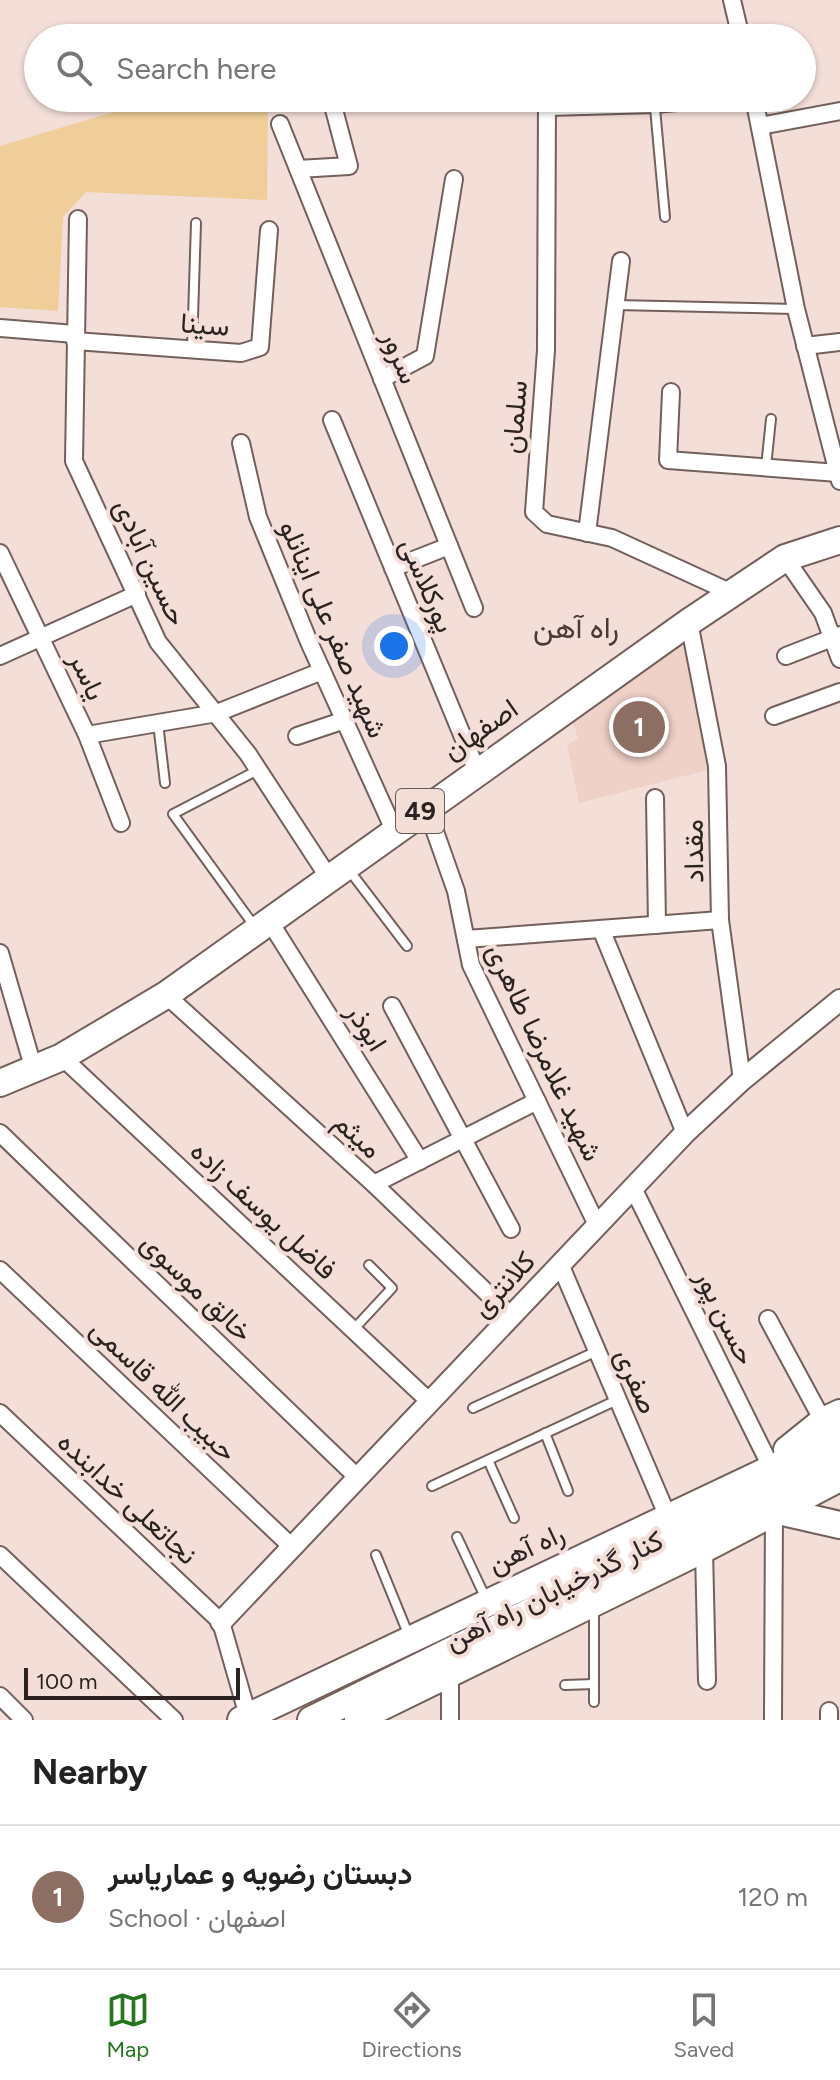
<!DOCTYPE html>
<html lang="en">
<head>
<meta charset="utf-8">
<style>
  :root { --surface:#fff; --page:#f6f6f6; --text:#222; --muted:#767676; --line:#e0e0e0; --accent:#23751e }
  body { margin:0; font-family:Figtree,Vazirmatn,sans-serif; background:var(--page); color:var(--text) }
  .scale { position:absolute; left:24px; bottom:20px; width:216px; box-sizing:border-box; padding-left:8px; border:4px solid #2b2321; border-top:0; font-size:22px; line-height:28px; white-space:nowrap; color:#2b2321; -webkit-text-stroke:6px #f4ded8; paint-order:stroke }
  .you { position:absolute; left:394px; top:646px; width:28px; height:28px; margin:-20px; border:6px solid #fff; border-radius:50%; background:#1a73e8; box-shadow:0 0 0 12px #1a73e833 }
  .badge { display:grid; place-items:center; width:52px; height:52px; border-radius:50%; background:var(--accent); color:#fff; font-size:26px; font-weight:700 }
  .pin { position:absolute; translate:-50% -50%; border:4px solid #fff; box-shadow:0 2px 8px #0006 }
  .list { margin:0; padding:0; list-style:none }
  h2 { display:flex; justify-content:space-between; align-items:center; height:104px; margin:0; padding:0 32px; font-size:34px }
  h2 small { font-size:26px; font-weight:400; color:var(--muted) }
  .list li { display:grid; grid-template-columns:52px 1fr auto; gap:24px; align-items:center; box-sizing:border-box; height:144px; padding:0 32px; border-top:2px solid var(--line) }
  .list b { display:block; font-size:30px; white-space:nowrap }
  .list p { margin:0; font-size:26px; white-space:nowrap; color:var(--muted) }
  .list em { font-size:26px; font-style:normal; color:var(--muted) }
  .icon { flex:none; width:44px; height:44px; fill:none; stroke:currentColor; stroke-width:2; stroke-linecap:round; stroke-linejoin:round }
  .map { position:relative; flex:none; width:840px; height:1720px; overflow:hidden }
  .search { position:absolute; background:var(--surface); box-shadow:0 2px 6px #0004; left:24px; right:24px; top:24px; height:88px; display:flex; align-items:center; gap:20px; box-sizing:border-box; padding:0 28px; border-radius:44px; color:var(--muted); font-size:30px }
  .sheet { height:248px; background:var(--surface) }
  nav { display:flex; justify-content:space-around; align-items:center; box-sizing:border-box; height:112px; border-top:2px solid var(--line); background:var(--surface); font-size:22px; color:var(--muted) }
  nav a { display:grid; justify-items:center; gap:4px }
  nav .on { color:var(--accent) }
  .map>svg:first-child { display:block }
  .built { fill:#efd1c8 }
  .green { fill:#efce99 }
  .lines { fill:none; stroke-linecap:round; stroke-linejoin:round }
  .service-casing { stroke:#73605b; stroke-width:12 }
  .minor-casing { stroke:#73605b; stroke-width:20 }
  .tertiary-casing { stroke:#73605b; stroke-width:24 }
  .secondary-casing { stroke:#73605b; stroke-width:28 }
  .primary-casing { stroke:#73605b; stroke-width:30 }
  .service { stroke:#fff; stroke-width:8 }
  .minor { stroke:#fff; stroke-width:16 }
  .tertiary { stroke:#fff; stroke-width:20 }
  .secondary { stroke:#fff; stroke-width:24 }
  .primary { stroke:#fff; stroke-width:26 }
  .labels { text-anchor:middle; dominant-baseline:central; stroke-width:8; stroke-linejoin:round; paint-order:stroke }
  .shield { fill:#f4ded8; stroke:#675b58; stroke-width:2 }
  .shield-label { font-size:26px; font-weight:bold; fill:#2b2321 }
  .street-label { font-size:28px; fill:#2b2321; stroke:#f4ded8 }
  .neighbourhood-label { font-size:30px; fill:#4a3934; stroke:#f4ded8 }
</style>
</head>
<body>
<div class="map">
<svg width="840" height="1720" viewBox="0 0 840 1720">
  <rect width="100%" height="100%" fill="#f4ded8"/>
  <polygon class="built" points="688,639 712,769 579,803 567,745 578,738 571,717"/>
  <polygon class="green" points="160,98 268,98 267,200 86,192 63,217 58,311 0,307 0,146"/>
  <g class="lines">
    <g class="service-casing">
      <g id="service">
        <polyline points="624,35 624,38"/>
        <polyline points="655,108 665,217"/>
        <polyline points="548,111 655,108 754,99"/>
        <polyline points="616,305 795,309"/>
        <polyline points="192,349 196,223"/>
        <polyline points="766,467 771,419"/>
        <polyline points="158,723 165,783"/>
        <polyline points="349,870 407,946"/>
        <polyline points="255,927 173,814 258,770"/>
        <polyline points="353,1330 392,1288 369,1265"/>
        <polyline points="473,1408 597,1351"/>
        <polyline points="545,1433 568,1491"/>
        <polyline points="488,1460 514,1518"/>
        <polyline points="432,1486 617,1400"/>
        <polyline points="457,1537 487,1601"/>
        <polyline points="376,1555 409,1636"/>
        <polyline points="594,1609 594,1702"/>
        <polyline points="565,1685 594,1684"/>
      </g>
    </g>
    <g class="minor-casing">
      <g id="minor">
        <polyline points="732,0 741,38"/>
        <polyline points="542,37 542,38"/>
        <polyline points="547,98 546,350 534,512 547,524 612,538 732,593"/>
        <polyline points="754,98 796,309 840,481"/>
        <polyline points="280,124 474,608"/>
        <polyline points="760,126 840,111"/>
        <polyline points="298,169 349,166 331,98"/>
        <polyline points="78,219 74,461 158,642 248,754 329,878"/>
        <polyline points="0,328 75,334"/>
        <polyline points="75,341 241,353 260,347 269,230"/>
        <polyline points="805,346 840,342"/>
        <polyline points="382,379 425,356 454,179"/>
        <polyline points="671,392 668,460 838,473"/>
        <polyline points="332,420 477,771"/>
        <polyline points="241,443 258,517 309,642 394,830"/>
        <polyline points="587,533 621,261"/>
        <polyline points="0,553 87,735 121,823"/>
        <polyline points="785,558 823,613 840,659"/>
        <polyline points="393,568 449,546"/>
        <polyline points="689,622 717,766 720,920 742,1080"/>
        <polyline points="0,656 137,594"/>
        <polyline points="786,656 840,635"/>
        <polyline points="774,716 840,692"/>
        <polyline points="87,735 217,713 322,671"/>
        <polyline points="297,736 345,720"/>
        <polyline points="655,798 657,925"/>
        <polyline points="426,806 456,891 471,965 597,1225"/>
        <polyline points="270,922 420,1161"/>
        <polyline points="601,929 685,1133"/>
        <polyline points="466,939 720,920"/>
        <polyline points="0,953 34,1070"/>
        <polyline points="166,995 374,1184 511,1316"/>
        <polyline points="392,1006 511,1229"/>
        <polyline points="62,1057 430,1402"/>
        <polyline points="0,1133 358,1478"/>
        <polyline points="374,1184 537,1101"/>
        <polyline points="633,1188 772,1469"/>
        <polyline points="560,1264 668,1517"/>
        <polyline points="0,1270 292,1547"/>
        <polyline points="768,1319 823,1421"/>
        <polyline points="0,1413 221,1622 248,1716"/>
        <polyline points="704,1550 707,1681"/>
        <polyline points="0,1555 174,1720"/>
        <polyline points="0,1696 24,1720"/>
        <polyline points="829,1711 829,1720"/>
        <polyline points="450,1720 450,1674"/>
        <polyline points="773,1720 774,1510"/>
      </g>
    </g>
    <g class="tertiary-casing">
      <polyline id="tertiary" points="221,1622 685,1133 742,1080 840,1000"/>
    </g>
    <g class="secondary-casing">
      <polyline id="secondary" points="357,1720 704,1550 840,1479"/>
    </g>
    <g class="primary-casing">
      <g id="primary">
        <polyline points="0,1083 62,1057 166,995 689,622 785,558 840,540"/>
        <polyline points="787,1450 823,1421 840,1413"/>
        <polyline points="768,1495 774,1510 840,1525"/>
        <polyline points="241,1720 840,1436"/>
        <polyline points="311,1720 840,1459"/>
      </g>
    </g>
    <use href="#service" class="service"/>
    <use href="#minor" class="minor"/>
    <use href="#tertiary" class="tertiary"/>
    <use href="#secondary" class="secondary"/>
    <use href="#primary" class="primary"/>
  </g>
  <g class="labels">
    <rect class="shield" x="396" y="789" width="48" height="44" rx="6"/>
    <g class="shield-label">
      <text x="420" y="811">49</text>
    </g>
    <g class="street-label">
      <text transform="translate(205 324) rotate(4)">سینا</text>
      <text transform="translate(401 357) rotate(68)">سرور</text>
      <text transform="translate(514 417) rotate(-85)">سلمان</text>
      <text transform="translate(151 562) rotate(65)">حسین آبادی</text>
      <text transform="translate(428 585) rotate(67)">پورکلاسی</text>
      <text transform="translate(334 629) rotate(67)">شهید صفر علی اینانلو</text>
      <text transform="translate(88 676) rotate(65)">یاسر</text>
      <text transform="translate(480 729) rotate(-35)">اصفهان</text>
      <text transform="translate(693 851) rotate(-91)">مقداد</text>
      <text transform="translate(367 1027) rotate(58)">ابوذر</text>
      <text transform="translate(545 1052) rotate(65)">شهید غلامرضا طاهری</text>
      <text transform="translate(358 1135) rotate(42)">میثم</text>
      <text transform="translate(264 1210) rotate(43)">فاضل یوسف زاده</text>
      <text transform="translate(503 1284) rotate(-47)">کلانتری</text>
      <text transform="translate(197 1287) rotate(44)">خالق موسوی</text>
      <text transform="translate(726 1317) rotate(64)">حسن پور</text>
      <text transform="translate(637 1381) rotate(67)">صفری</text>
      <text transform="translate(164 1390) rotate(44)">حبیب الله قاسمی</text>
      <text transform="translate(128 1498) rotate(43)">نجاتعلی خدابنده</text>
      <text transform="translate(526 1548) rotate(-25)">راه آهن</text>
      <text transform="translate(554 1590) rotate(-26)">کنار گذرخیابان راه آهن</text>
    </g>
    <g class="neighbourhood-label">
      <text x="576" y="627">راه آهن</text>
    </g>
  </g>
</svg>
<div class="scale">100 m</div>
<div class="you"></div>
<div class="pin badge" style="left:639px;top:727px;background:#8d6e63">1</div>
<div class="search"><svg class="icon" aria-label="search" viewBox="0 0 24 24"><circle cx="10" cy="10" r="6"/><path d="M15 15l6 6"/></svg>Search here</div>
</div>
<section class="sheet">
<h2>Nearby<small></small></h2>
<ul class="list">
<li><span class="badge" style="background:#8d6e63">1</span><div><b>دبستان رضویه و عماریاسر</b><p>School · اصفهان</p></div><em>120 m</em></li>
</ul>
</section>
<nav>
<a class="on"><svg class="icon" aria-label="map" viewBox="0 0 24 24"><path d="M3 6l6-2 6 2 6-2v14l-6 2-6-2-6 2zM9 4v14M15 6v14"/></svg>Map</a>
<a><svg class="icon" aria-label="directions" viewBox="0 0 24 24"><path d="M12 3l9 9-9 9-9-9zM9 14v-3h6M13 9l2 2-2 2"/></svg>Directions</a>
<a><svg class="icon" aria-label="saved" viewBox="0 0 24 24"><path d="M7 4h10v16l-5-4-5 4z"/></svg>Saved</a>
</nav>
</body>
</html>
